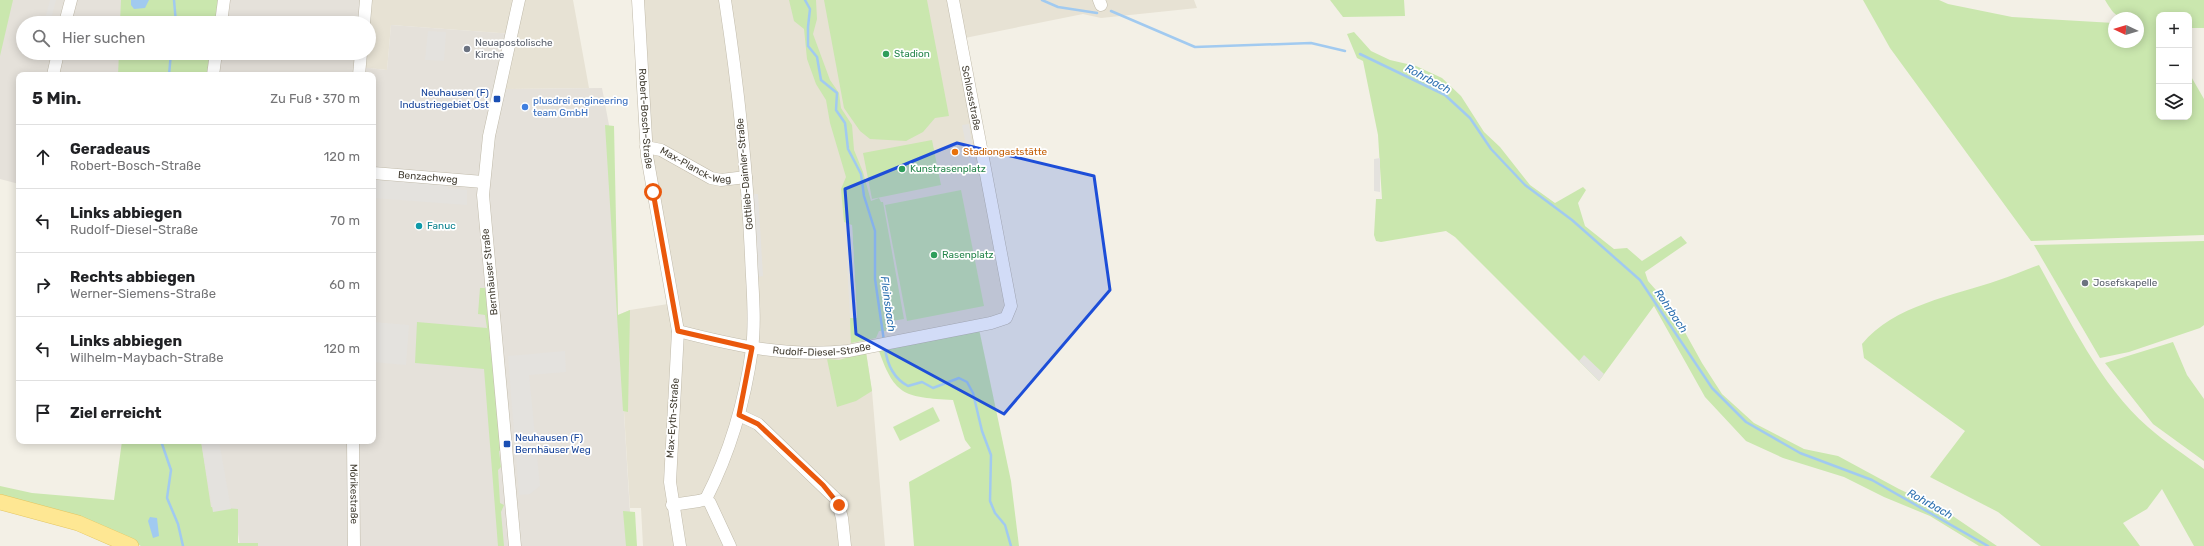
<!DOCTYPE html>
<html lang="de">
<head>
<meta charset="utf-8">
<style>
  :root { --surface:#fff; --page:#f2f2f2; --text:#202124; --muted:#757577; --line:#e0e0e0 }
  body { margin:0; font-family:Rubik,sans-serif; background:var(--page); color:var(--text) }
  .controls { position:absolute; right:12px; top:12px; display:grid; overflow:hidden; border-radius:8px; box-shadow:0 2px 10px #0003 }
  .controls button { width:36px; height:36px; display:grid; place-items:center; padding:0; border:0; border-bottom:1px solid var(--line); background:var(--surface); color:var(--text); font:20px sans-serif }
  .compass { position:absolute; left:2108px; top:12px; width:36px; height:36px; border-radius:50%; background:var(--surface); box-shadow:0 2px 10px #0003; rotate:274deg }
  .stop { position:absolute; width:12px; height:12px; margin:-9px; border:3px solid #ea580c; border-radius:50%; background:#fff }
  .stop.end { background:#ea580c; border-color:#fff; box-shadow:0 1px 4px #0008 }
  .list { margin:0; padding:0; list-style:none }
  h2 { display:flex; justify-content:space-between; align-items:center; height:52px; margin:0; padding:0 16px; font-size:17px }
  h2 small { font-size:13px; font-weight:400; color:var(--muted) }
  .list li { display:grid; grid-template-columns:26px 1fr auto; gap:12px; align-items:center; box-sizing:border-box; height:64px; padding:0 16px; border-top:1px solid var(--line) }
  .list b { display:block; font-size:15px; white-space:nowrap }
  .list p { margin:0; font-size:13px; white-space:nowrap; color:var(--muted) }
  .list em { font-size:13px; font-style:normal; color:var(--muted) }
  .icon { flex:none; width:22px; height:22px; fill:none; stroke:currentColor; stroke-width:2; stroke-linecap:round; stroke-linejoin:round }
  .map { position:relative; flex:none; width:2204px; height:546px; overflow:hidden }
  .search { position:absolute; background:var(--surface); box-shadow:0 2px 10px #0003; left:16px; top:16px; width:360px; height:44px; display:flex; align-items:center; gap:10px; box-sizing:border-box; padding:0 14px; border-radius:22px; color:var(--muted); font-size:15px }
  .panel { position:absolute; background:var(--surface); box-shadow:0 2px 10px #0003; left:16px; top:72px; width:360px; height:372px; border-radius:8px }
  .map>svg:first-child { display:block }
  .residential { fill:#e7e2d4 }
  .industrial { fill:#e5e1da }
  .green { fill:#cae7ae }
  .parking { fill:#e4e2de }
  .water { fill:#a1caf0 }
  .lines { fill:none; stroke-linecap:round; stroke-linejoin:round }
  .stream { stroke:#a1caf0; stroke-width:2.5 }
  .minor-casing { stroke:#c1bbab; stroke-width:13 }
  .major-casing { stroke:#e3c663; stroke-width:16 }
  .minor { stroke:#fff; stroke-width:12 }
  .major { stroke:#fee793; stroke-width:15 }
  .route { stroke:#ea580c; stroke-width:5 }
  .marked { fill:#1d4ed8; fill-opacity:0.2; stroke:#1d4ed8; stroke-width:3; stroke-linejoin:round }
  .worship-dot { fill:#6b7280; stroke:#fff; stroke-width:1.5 }
  .leisure-dot { fill:#2e9e5b; stroke:#fff; stroke-width:1.5 }
  .transit-dot { fill:#1a4fb4; stroke:#fff; stroke-width:1.5 }
  .shop-dot { fill:#3f7fe0; stroke:#fff; stroke-width:1.5 }
  .food-dot { fill:#e8710a; stroke:#fff; stroke-width:1.5 }
  .culture-dot { fill:#0f9aa8; stroke:#fff; stroke-width:1.5 }
  .labels { text-anchor:middle; dominant-baseline:central; stroke-width:3.5; stroke-linejoin:round; paint-order:stroke }
  .worship-label { font-size:10px; fill:#5b616d; stroke:#fff; text-anchor:start }
  .leisure-label { font-size:10px; fill:#27864d; stroke:#fff; text-anchor:start }
  .transit-label { font-size:10px; fill:#164399; stroke:#fff; text-anchor:end }
  .street-label { font-size:10px; fill:#454035; stroke:#fff }
  .shop-label { font-size:10px; fill:#366cbe; stroke:#fff; text-anchor:start }
  .food-label { font-size:10px; fill:#c56008; stroke:#fff; text-anchor:start }
  .culture-label { font-size:10px; fill:#0d838f; stroke:#fff; text-anchor:start }
  .water-label { font-size:11px; font-style:italic; fill:#2e71b1; stroke:#fff }
</style>
</head>
<body>
<div class="map">
<svg width="2204" height="546" viewBox="0 0 2204 546">
  <rect width="100%" height="100%" fill="#f3f0e6"/>
  <g class="residential">
    <polygon points="366,0 573,0 589,88 499,89 512,34 391,25 387,70 359,67 361,53 369,53 369,23"/>
    <polygon points="632,0 1194,0 1197,8 1101,18 1083,14 960,39 1009,313 866,352 872,391 885,546 643,546 641,508 630,508 618,315 630,310 668,304 641,157"/>
  </g>
  <g class="industrial">
    <polygon points="0,0 124,0 123,23 23,23 23,53 121,53 119,75 19,75 19,184 0,179"/>
    <polygon points="224,0 366,0 364,23 221,23"/>
    <polygon points="391,25 512,34 500,89 602,88 609,125 613,169 618,315 632,546 240,546 235,513 211,514 191,441 373,441 373,75 213,75 216,53 361,53 360,67 387,70"/>
  </g>
  <g class="green">
    <polygon points="0,0 13,0 0,56"/>
    <polygon points="121,0 218,0 215,23 120,23"/>
    <polygon points="789,0 816,0 817,19 813,34 830,80 839,93 841,108 852,125 854,150 863,172 871,201 879,198 881,202 883,202 904,319 892,321 893,331 879,331 876,338 851,343 850,318 857,317 852,225 844,222 841,189 846,177 830,123 826,100 816,84 807,59 804,29 794,21"/>
    <polygon points="824,0 927,0 949,116 935,118 923,132 906,141 870,139 860,131 844,108"/>
    <polygon points="1330,0 1404,0 1405,16 1343,17"/>
    <path d="M1863,0H1939L1948,4L2012,17L2114,23V42H2138V18C2117,18 2116,18 2105,0H2204V28H2189V15H2159V117H2189V73L2204,99V235L2031,241L1890,48Z"/>
    <polygon points="1354,32 1371,51 1390,60 1416,66 1442,78 1461,96 1484,132 1500,147 1530,185 1555,203 1583,187 1586,190 1578,203 1585,226 1614,249 1627,248 1642,261 1681,236 1687,243 1645,272 1648,281 1671,307 1702,363 1722,394 1754,423 1804,449 1838,456 1899,489 1944,510 1997,546 1979,546 1930,516 1884,497 1844,477 1783,458 1746,441 1705,397 1654,306 1599,381 1455,237 1446,231 1381,242 1376,241 1374,235 1376,199 1382,199 1378,135 1363,61 1357,58 1347,34"/>
    <polygon points="119,53 211,53 208,75 118,75"/>
    <polygon points="605,125 614,126 618,315 630,310 628,412 623,411"/>
    <polygon points="932,140 941,185 872,199 863,153"/>
    <polygon points="961,190 984,306 907,321 885,205"/>
    <polygon points="2204,241 2204,325 2200,328 2129,352 2100,358 2034,245"/>
    <path d="M2039,265C2069,319 2101,386 2148,427C2165,442 2185,455 2204,469V546H2194L2162,489L2147,509L2123,523L2140,546H2041L1998,512L1930,477L1965,431L1864,358L1862,344C1894,305 1953,296 1999,280C2012,276 2025,270 2039,265Z"/>
    <polygon points="480,288 487,288 502,450 499,451 501,467 498,470 500,503 504,505 501,512 504,546 498,546 484,369 415,363 417,322 487,328 485,315 478,314"/>
    <path d="M979,329L1011,481L1019,546H914L909,482L971,448L965,440L953,400C906,397 895,397 879,351Z"/>
    <polygon points="2173,342 2187,375 2204,399 2204,461 2153,424 2105,363"/>
    <polygon points="866,352 872,391 856,401 837,407 827,359 839,360"/>
    <polygon points="933,407 940,421 900,441 893,427"/>
    <polygon points="122,441 201,441 211,507 238,509 238,543 258,543 258,546 141,546 99,526 0,497 0,486 32,493 114,500"/>
    <polygon points="623,511 635,512 637,546 626,546"/>
  </g>
  <g class="parking">
    <polygon points="50,0 56,0 50,23 44,23"/>
    <polygon points="428,31 446,32 444,61 425,60"/>
    <polygon points="969,124 976,169 971,170 962,125"/>
    <polygon points="1380,158 1380,192 1374,191 1374,159"/>
    <polygon points="373,179 447,184 448,188 467,190 467,205 373,198"/>
    <polygon points="753,194 758,194 763,276 758,277"/>
    <polygon points="845,225 852,225 857,318 850,318"/>
    <polygon points="373,322 409,325 406,365 373,362"/>
    <polygon points="565,351 566,372 529,375 540,486 530,494 519,495 508,356"/>
    <polygon points="1584,355 1604,374 1599,381 1579,361"/>
    <polygon points="201,441 219,441 231,509 213,512"/>
  </g>
  <g class="water">
    <polygon points="131,0 149,0 145,8 134,9 131,5"/>
    <polygon points="150,517 157,518 159,536 153,538 148,521"/>
  </g>
  <g class="lines">
    <g class="stream">
      <polyline points="174,0 176,23"/>
      <polyline points="805,0 810,9 808,27 808,46 817,57 821,80 837,93 836,110 845,123 848,149 861,174 864,196 875,231 875,279 884,341"/>
      <polyline points="1042,0 1058,7 1097,13"/>
      <polyline points="1111,11 1195,47 1311,43 1345,51"/>
      <polyline points="1360,54 1445,95 1470,118 1491,149 1525,185 1572,220 1640,280 1712,388 1746,422 1800,453 1872,480 1988,546"/>
      <polyline points="169,75 171,53"/>
      <path d="M885,348C887,364 893,378 908,386L922,382L933,388L959,378L967,382L973,393L982,431L991,455L990,501L995,513L1005,525L1011,546"/>
      <polyline points="161,441 171,470 167,498 178,524 183,546"/>
    </g>
    <g class="minor-casing">
      <g id="minor">
        <path id="s1" d="M638,0L647,156L678,331L670,482L680,546"/>
        <polyline points="1099,0 1101,5"/>
        <polyline points="65,23 71,0"/>
        <polyline points="221,23 224,0"/>
        <polyline points="364,23 366,0"/>
        <polyline points="53,75 58,53"/>
        <polyline points="213,75 216,53"/>
        <polyline points="359,75 361,53"/>
        <path id="s2" d="M646,147L661,150L711,178L721,180L746,177"/>
        <path id="s3" d="M373,173L483,182"/>
        <path id="s4" d="M678,331C736,346 787,357 848,351L991,323L1006,318L1011,306L953,0"/>
        <polyline points="739,415 758,424 837,500 842,518 845,546"/>
        <path id="s5" d="M353,441L354,546"/>
        <path d="M706,499C730,452 745,401 752,349C756,318 752,286 751,255C747,170 738,85 725,0"/>
        <polyline points="706,499 710,503 730,546"/>
        <polyline points="672,505 699,501 706,499"/>
        <polyline points="515,546 483,195 489,136 519,0"/>
      </g>
    </g>
    <g class="major-casing">
      <polyline id="major" points="0,502 78,523 131,546"/>
    </g>
    <use href="#minor" class="minor"/>
    <use href="#major" class="major"/>
  </g>
  <g class="lines">
    <polyline class="route" points="653,192 678,331 752,348 739,415 758,424 823,485 839,505"/>
  </g>
  <path class="marked" d="M957,143L1094,176L1110,290L1004,414L856,334L845,189Z"/>
  <g class="worship-dot">
    <circle cx="467" cy="49" r="4"/>
    <circle cx="2085" cy="283" r="4"/>
  </g>
  <g class="leisure-dot">
    <circle cx="886" cy="54" r="4"/>
    <circle cx="902" cy="169" r="4"/>
    <circle cx="934" cy="255" r="4"/>
  </g>
  <g class="transit-dot">
    <rect x="493" y="95" width="8" height="8" rx="2"/>
    <rect x="503" y="440" width="8" height="8" rx="2"/>
  </g>
  <circle class="shop-dot" cx="525" cy="107" r="4"/>
  <circle class="food-dot" cx="955" cy="152" r="4"/>
  <circle class="culture-dot" cx="419" cy="226" r="4"/>
  <g class="labels">
    <g class="worship-label">
      <text x="475" y="43">Neuapostolische<tspan x="475" dy="12">Kirche</tspan></text>
      <text x="2093" y="283">Josefskapelle</text>
    </g>
    <g class="leisure-label">
      <text x="894" y="54">Stadion</text>
      <text x="910" y="169">Kunstrasenplatz</text>
      <text x="942" y="255">Rasenplatz</text>
    </g>
    <g class="transit-label">
      <text x="489" y="93">Neuhausen (F)<tspan x="489" dy="12">Industriegebiet Ost</tspan></text>
      <text x="515" y="438" text-anchor="start">Neuhausen (F)<tspan x="515" dy="12">Bernhäuser Weg</tspan></text>
    </g>
    <g class="street-label">
      <text transform="translate(971 98) rotate(79)">Schlossstraße</text>
      <text stroke="none"><textPath href="#s1" startOffset="119">Robert-Bosch-Straße</textPath></text>
      <text stroke="none"><textPath href="#s2" startOffset="54">Max-Planck-Weg</textPath></text>
      <text transform="translate(745 174) rotate(-95)">Gottlieb-Daimler-Straße</text>
      <text stroke="none"><textPath href="#s3" startOffset="55">Benzachweg</textPath></text>
      <text transform="translate(490 272) rotate(-96)">Bernhäuser Straße</text>
      <text stroke="none"><textPath href="#s4" startOffset="146">Rudolf-Diesel-Straße</textPath></text>
      <text transform="translate(673 418) rotate(-86)">Max-Eyth-Straße</text>
      <text stroke="none"><textPath href="#s5" startOffset="53">Mörikestraße</textPath></text>
    </g>
    <g class="shop-label">
      <text x="533" y="101">plusdrei engineering<tspan x="533" dy="12">team GmbH</tspan></text>
    </g>
    <g class="food-label">
      <text x="963" y="152">Stadiongaststätte</text>
    </g>
    <g class="culture-label">
      <text x="427" y="226">Fanuc</text>
    </g>
    <g class="water-label">
      <text transform="translate(1428 79) rotate(28)">Rohrbach</text>
      <text transform="translate(888 304) rotate(82)">Fleinsbach</text>
      <text transform="translate(1671 311) rotate(56)">Rohrbach</text>
      <text transform="translate(1930 504) rotate(29)">Rohrbach</text>
    </g>
  </g>
</svg>
<div class="controls">
<button>+</button>
<button>−</button>
<button><svg class="icon" aria-label="layers" viewBox="0 0 24 24"><path d="M12 4l9 5-9 5-9-5zM3 14l9 5 9-5"/></svg></button>
</div>
<svg class="compass" viewBox="-18 -18 36 36"><path d="M0-13l5 13h-10z" fill="#e53935"/><path d="M0 13l5-13h-10z" fill="#757577"/></svg>
<div class="stop" style="left:653px;top:192px"></div>
<div class="stop end" style="left:839px;top:505px"></div>
<div class="search"><svg class="icon" aria-label="search" viewBox="0 0 24 24"><circle cx="10" cy="10" r="6"/><path d="M15 15l6 6"/></svg>Hier suchen</div>
<section class="panel">
<h2>5 Min.<small>Zu Fuß · 370 m</small></h2>
<ul class="list">
<li><svg class="icon" aria-label="ahead" viewBox="0 0 24 24"><path d="M12 20V5M6 11l6-6 6 6"/></svg><div><b>Geradeaus</b><p>Robert-Bosch-Straße</p></div><em>120 m</em></li>
<li><svg class="icon" aria-label="left" viewBox="0 0 24 24"><path d="M17 20v-9H6M10 6l-5 5 5 5"/></svg><div><b>Links abbiegen</b><p>Rudolf-Diesel-Straße</p></div><em>70 m</em></li>
<li><svg class="icon" aria-label="right" viewBox="0 0 24 24"><path d="M7 20v-9h11M14 6l5 5-5 5"/></svg><div><b>Rechts abbiegen</b><p>Werner-Siemens-Straße</p></div><em>60 m</em></li>
<li><svg class="icon" aria-label="left" viewBox="0 0 24 24"><path d="M17 20v-9H6M10 6l-5 5 5 5"/></svg><div><b>Links abbiegen</b><p>Wilhelm-Maybach-Straße</p></div><em>120 m</em></li>
<li><svg class="icon" aria-label="arrive" viewBox="0 0 24 24"><path d="M6 21V4h12l-3 4 3 4H6"/></svg><div><b>Ziel erreicht</b></div></li>
</ul>
</section>
</div>
</body>
</html>
